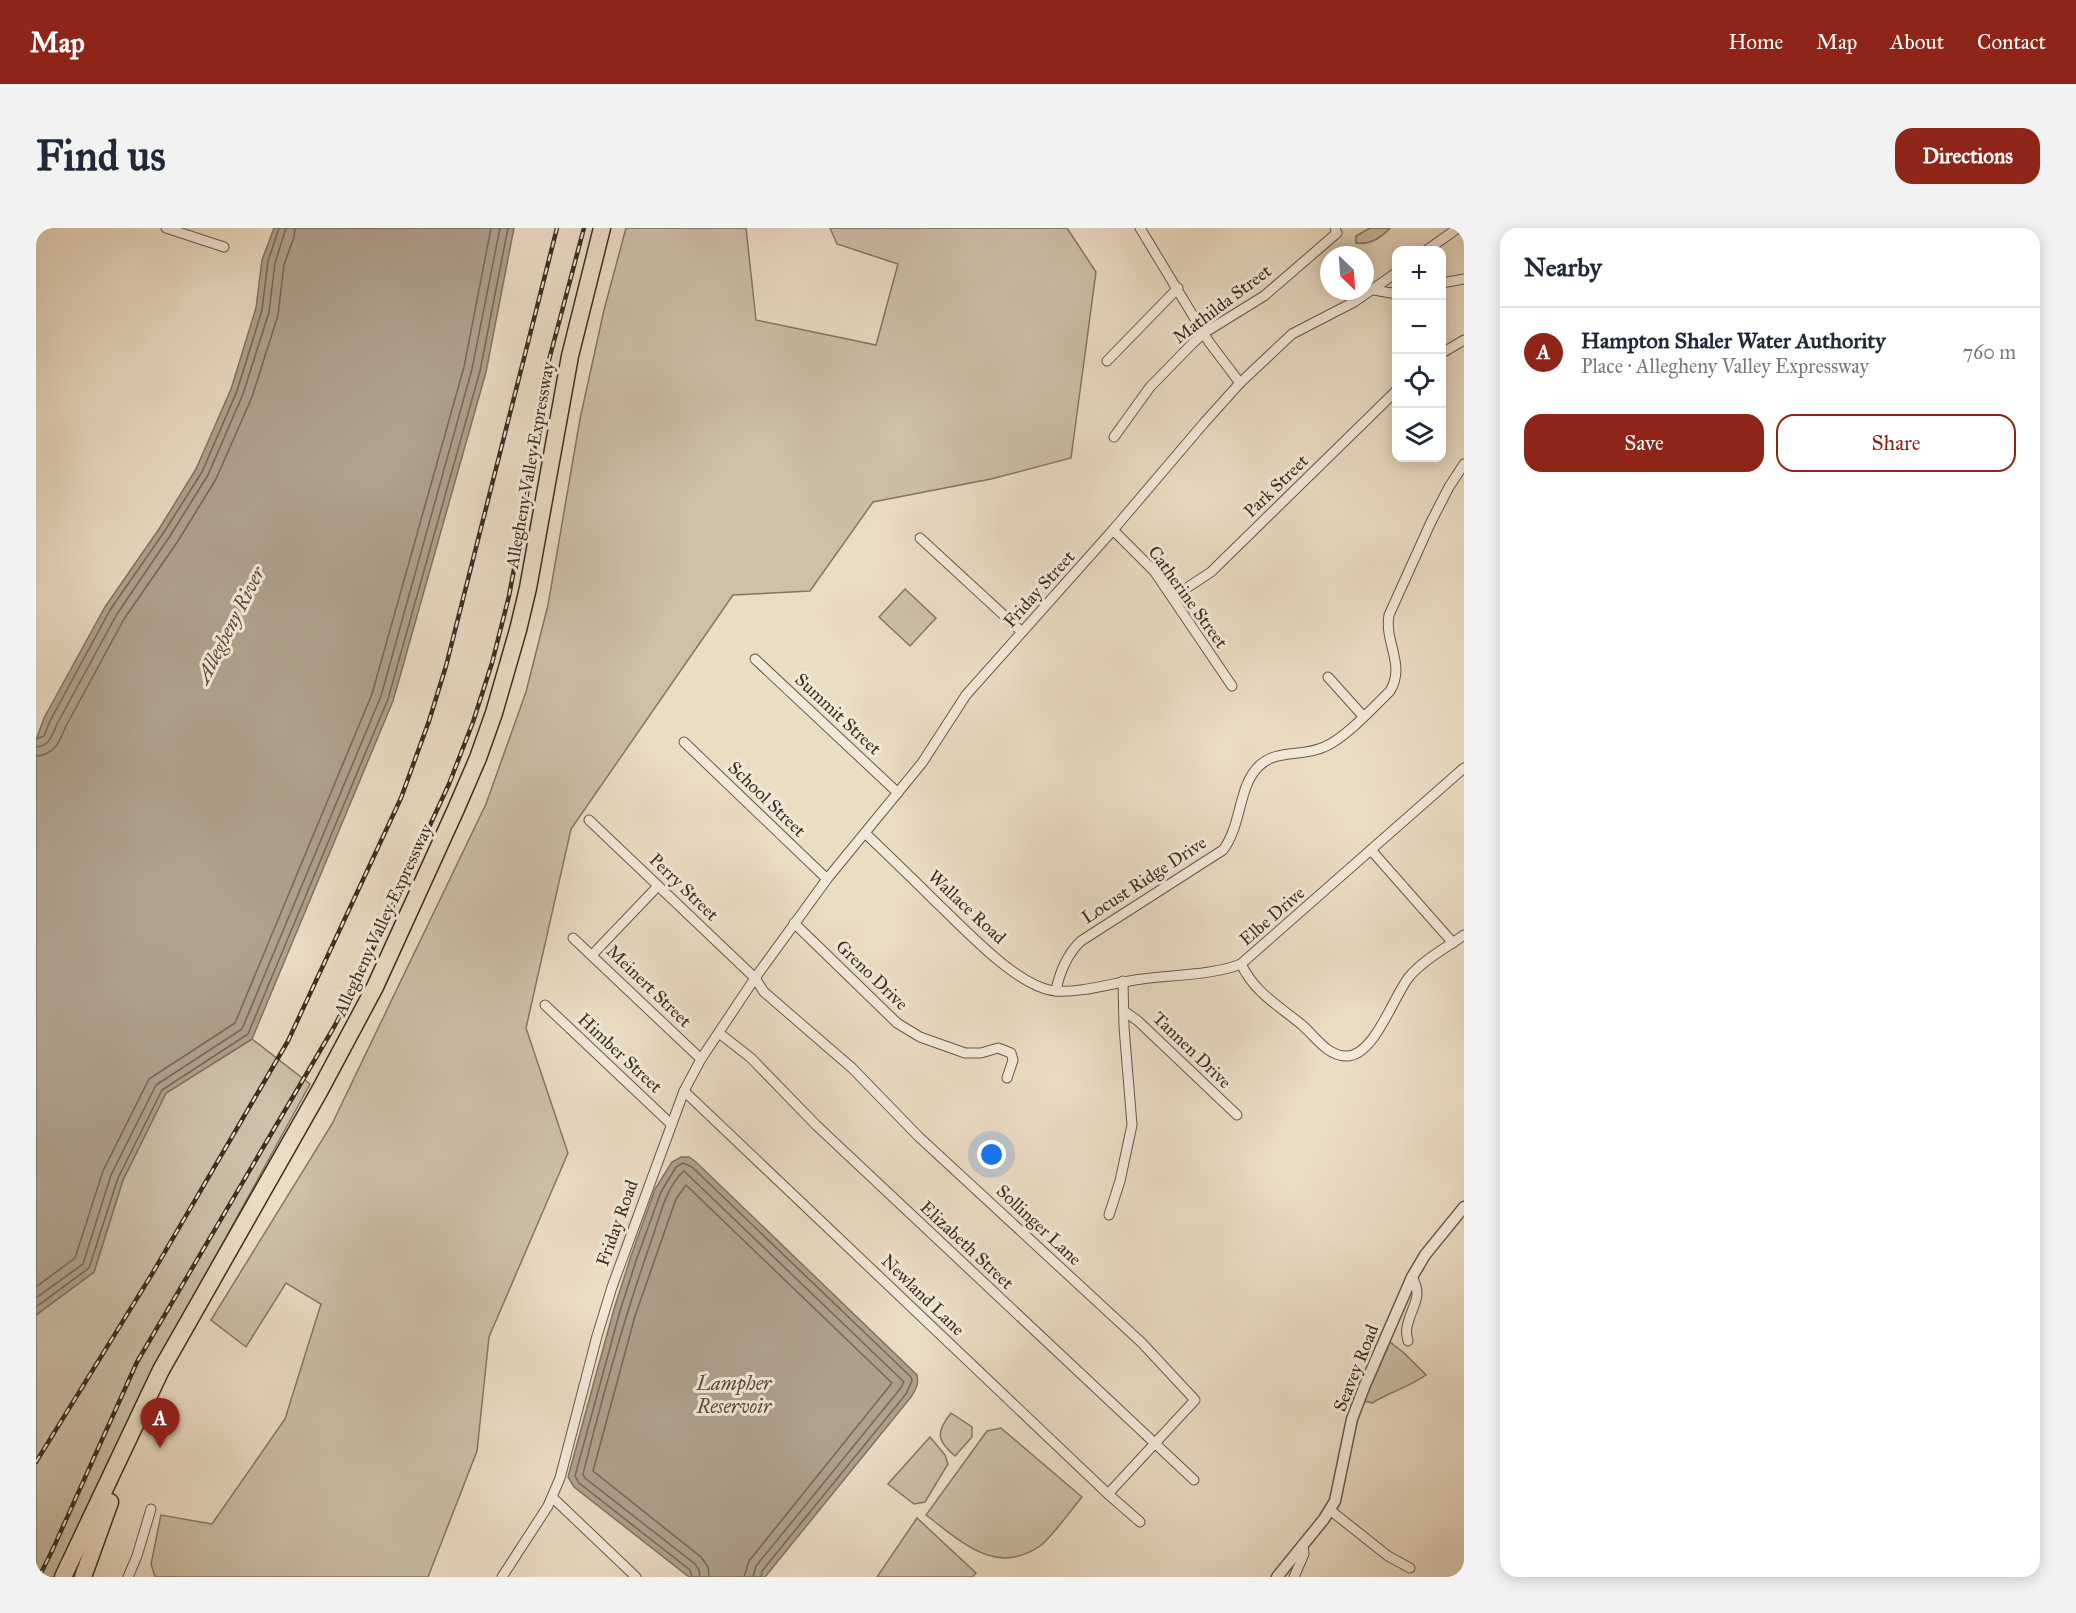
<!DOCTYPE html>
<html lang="en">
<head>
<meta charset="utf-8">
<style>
  :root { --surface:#fff; --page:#f2f2f3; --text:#1f2937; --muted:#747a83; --line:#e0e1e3; --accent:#8f2418 }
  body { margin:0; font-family:"IM FELL Great Primer",serif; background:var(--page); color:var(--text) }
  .controls { position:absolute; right:18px; top:18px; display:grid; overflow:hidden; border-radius:12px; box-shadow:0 3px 15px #0003 }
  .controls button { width:54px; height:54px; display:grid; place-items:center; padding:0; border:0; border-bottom:2px solid var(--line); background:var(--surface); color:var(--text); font:30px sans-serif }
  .compass { position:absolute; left:1284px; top:18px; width:54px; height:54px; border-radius:50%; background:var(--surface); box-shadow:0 3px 15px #0003; rotate:155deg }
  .you { position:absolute; left:956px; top:927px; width:21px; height:21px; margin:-15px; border:4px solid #fff; border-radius:50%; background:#1a73e8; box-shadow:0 0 0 9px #1a73e833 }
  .badge { display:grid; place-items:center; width:39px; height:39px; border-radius:50%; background:var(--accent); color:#fff; font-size:20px; font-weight:700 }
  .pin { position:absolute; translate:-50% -50px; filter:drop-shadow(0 2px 3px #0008) }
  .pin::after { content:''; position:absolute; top:32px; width:21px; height:18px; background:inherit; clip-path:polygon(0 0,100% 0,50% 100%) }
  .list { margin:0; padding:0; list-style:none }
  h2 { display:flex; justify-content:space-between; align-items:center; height:78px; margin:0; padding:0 24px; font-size:26px }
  h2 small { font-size:20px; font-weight:400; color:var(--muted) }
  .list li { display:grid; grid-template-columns:39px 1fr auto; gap:18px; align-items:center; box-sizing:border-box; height:90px; padding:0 24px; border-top:2px solid var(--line) }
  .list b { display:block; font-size:22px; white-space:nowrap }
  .list p { margin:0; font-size:20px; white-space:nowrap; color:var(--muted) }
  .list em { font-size:20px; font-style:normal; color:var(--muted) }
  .actions { display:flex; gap:12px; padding:18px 24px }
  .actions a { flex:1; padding:14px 0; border:2px solid var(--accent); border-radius:18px; text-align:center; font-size:21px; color:var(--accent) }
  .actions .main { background:var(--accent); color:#fff }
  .icon { flex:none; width:33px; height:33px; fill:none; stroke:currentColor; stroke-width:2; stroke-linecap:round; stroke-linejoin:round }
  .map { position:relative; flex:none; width:1428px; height:1349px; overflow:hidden; border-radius:18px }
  header { display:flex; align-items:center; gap:36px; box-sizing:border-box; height:84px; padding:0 30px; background:var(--accent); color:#fff }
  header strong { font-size:28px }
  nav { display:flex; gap:33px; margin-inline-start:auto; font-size:21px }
  .intro { display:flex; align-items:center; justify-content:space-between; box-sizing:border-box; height:144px; padding:0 36px }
  h1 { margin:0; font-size:42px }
  .button { padding:15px 27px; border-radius:18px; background:var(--accent); color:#fff; font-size:21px; font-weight:700 }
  main { display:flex; gap:36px; padding:0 36px }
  aside { flex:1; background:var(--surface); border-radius:18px; box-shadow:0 3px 15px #0003 }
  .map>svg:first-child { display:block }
  .green { fill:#cdbfa8; stroke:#847764; stroke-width:1.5 }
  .water { fill:#afa18d; stroke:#817362; stroke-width:1.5 }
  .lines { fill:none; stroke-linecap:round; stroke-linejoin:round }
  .shore { stroke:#756857; stroke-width:1.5 }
  .minor-casing { stroke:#675a4a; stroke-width:11 }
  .tertiary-casing { stroke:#675a4a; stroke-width:13 }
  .motorway-casing { stroke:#3b2f21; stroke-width:19 }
  .minor { stroke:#f2e8d9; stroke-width:9 }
  .tertiary { stroke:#f2e8d9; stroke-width:10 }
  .motorway { stroke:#ebdcc4; stroke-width:16 }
  .rail-casing { stroke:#3b2f21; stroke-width:4.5 }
  .rail { stroke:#f2e8d9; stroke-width:2; stroke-dasharray:7; stroke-linecap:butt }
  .labels { text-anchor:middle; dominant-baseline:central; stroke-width:6; stroke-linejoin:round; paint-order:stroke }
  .street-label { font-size:18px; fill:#3b2f21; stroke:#f2e8d9 }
  .water-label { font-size:20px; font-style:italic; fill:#584c3c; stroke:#f2e8d9 }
</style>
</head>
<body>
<header>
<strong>Map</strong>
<nav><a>Home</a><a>Map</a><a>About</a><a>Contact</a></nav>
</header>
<div class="intro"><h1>Find us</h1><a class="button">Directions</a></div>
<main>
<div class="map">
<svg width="1428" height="1349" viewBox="0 0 1428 1349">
  <rect width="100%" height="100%" fill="#ebdcc4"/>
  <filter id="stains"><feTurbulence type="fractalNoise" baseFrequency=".00333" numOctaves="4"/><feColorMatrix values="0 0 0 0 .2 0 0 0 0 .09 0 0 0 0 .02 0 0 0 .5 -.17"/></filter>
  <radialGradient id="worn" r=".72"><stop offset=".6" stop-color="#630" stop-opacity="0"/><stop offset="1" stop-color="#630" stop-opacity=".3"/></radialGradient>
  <g class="green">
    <polygon points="590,0 710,0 720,92 840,117 862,36 801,16 794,0 1031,0 1060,44 1035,230 955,251 837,274 774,363 697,367 535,601 490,800 532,925 453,1109 441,1223 392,1349 119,1349 115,1336 125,1287 176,1296 249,1191 285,1076 250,1055 210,1119 175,1092 296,896 450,576 490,464 512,377 544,191 568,82"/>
    <path d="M1334,0H1354C1345,10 1333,17 1320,15V8Z"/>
    <polygon points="869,361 900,390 874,418 843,389"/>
    <polygon points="216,811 274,856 137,1106 20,1349 0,1349 0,1087 58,1044 87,952 130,865"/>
    <path d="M1354,1114L1368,1125L1390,1147C1373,1159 1354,1164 1336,1175L1328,1173Z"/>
    <path d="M915,1185L936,1199V1209L919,1228C900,1212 900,1204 915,1185Z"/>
    <path d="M965,1200L1046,1269C1036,1281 1015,1310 1004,1318C959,1349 925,1313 890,1287L951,1203Z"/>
    <polygon points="894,1209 909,1227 912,1236 889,1274 878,1276 852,1256"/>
    <polygon points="881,1290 940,1345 936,1349 841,1349"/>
  </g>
  <g class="water">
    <polygon points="238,0 478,0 450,144 357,473 216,811 130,865 87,952 58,1044 0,1087 0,512 8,490 69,379 123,301 160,241 195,161 220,80 226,32"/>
    <path d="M645,929H653L660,934L881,1147C883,1156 880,1161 875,1169L729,1349H653L538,1259L532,1249L578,1081L595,1028L619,961L636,934Z"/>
  </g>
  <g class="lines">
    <g class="shore">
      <polyline points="0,511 8,508 14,493 74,382 128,304 166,244 201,163 226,82 232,33 243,0"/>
      <path d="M0,519C14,518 16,507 21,496L81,386L134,308L172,247L207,166L233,84L239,35L250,0"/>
      <path d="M0,528C18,527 23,515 29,500L88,391L142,313L180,251L216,169L242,87L248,37L258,9L259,0"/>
      <polyline points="0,1059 39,1030 67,943 113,851 199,795 336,466 428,139 455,0"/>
      <polyline points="0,1070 47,1036 75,947 120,857 206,801 345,468 436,141 464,0"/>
      <polyline points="0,1079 53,1040 82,950 126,862 212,806 352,471 444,143 472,0"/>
      <polyline points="656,1349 654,1342 543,1255 539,1248 584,1083 601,1030 625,964 640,939 647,935 656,939 875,1149 876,1153 870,1166 726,1343 725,1349"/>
      <path d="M664,1349L663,1342L659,1336L549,1250L547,1246C567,1166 589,1086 617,1008C624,987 631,957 648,943L868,1154L864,1161L720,1338L717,1349"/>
      <polyline points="673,1349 672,1339 665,1329 557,1243 599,1088 640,971 650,957 856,1155 713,1333 708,1349"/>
    </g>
    <g class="minor-casing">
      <g id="minor">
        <polyline points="130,0 188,19"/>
        <polyline points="1104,0 1173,114 1204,155"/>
        <polyline points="1391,22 1422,0"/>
        <polyline points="1406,55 1428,51"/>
        <polyline points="1338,62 1355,65 1360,64"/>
        <polyline points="1406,125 1428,112"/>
        <polyline points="1071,133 1142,60"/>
        <polyline points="1078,209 1114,159 1156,116 1168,105 1228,68 1301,5 1299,0"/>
        <polyline points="1077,302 1118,343 1196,458"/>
        <polyline points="884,310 986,404"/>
        <polyline points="1137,369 1175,344 1360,163"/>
        <polyline points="719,431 862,565"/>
        <polyline points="1292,449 1327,488"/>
        <polyline points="648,514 791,651"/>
        <polyline points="553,592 719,750 728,764 816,840 883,909 1106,1115 1159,1172 1072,1266"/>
        <path d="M829,605C853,628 877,651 901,675C929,701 982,760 1020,763C1047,765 1079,754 1106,751C1135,747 1178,747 1205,736L1428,540"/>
        <polyline points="1335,622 1417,715"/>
        <polyline points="758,695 861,795 884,809 929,825 945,825 962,820 975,825 977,832 971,850"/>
        <polyline points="537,710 665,831"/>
        <polyline points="556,727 622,658"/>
        <path d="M1205,736C1219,765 1242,777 1266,797C1279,808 1291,828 1310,828C1338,829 1357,769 1373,749C1387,732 1410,720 1428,707"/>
        <path d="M1020,763C1023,745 1032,725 1045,713L1187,622C1206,597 1202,558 1223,538C1240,521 1267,529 1288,519C1308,511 1338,479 1354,463C1370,437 1348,414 1353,387L1395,294L1413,259L1428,236"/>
        <polyline points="509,777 635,896"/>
        <polyline points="1088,783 1102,793 1201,887"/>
        <polyline points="683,805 715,830 780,897 1158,1252"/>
        <polyline points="648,863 1072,1266 1104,1294"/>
        <polyline points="1073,987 1084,953 1096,897 1088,799 1087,753"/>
        <path d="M1372,1113C1371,1109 1370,1103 1371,1099C1375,1078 1388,1070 1376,1049"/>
        <polyline points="516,1269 600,1349"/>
        <polyline points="1294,1282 1352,1328 1374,1340"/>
        <polyline points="92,1349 101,1328 115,1281"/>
        <polyline points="466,1349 512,1278 524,1250 561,1108 576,1059 648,863 665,831 719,750 791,651 886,535 930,467 1077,302 1168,195 1204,155 1256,106 1318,74 1360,45"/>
        <polyline points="1258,1349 1268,1326 1267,1316"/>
      </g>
    </g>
    <g class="tertiary-casing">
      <polyline id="tertiary" points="1241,1349 1288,1291 1299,1273 1316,1191 1329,1157 1376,1049 1389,1027 1428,979"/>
    </g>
    <g class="motorway-casing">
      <g id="motorway">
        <polyline points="27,1349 125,1142 284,862 339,759 420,581 442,530 458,485 482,402 492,360 534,128 566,0"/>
        <polyline points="47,1349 74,1274"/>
      </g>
    </g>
    <use href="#minor" class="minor"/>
    <use href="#tertiary" class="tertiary"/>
    <use href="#motorway" class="motorway"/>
    <g class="rail-casing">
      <g id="rail">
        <polyline points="0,1234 116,1046 252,813 365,570 393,493 410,438 521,0"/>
        <polyline points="3,1349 16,1323 101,1134 298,799 322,753 413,556 437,494 456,435 473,368 484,309 513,132 548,0"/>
      </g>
    </g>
    <use href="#rail" class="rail"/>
  </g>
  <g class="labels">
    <g class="street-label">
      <text transform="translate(1186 76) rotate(-37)">Mathilda Street</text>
      <text transform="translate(494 237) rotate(-80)">Allegheny Valley Expressway</text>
      <text transform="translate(1240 258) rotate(-44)">Park Street</text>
      <text transform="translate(1003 361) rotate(-48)">Friday Street</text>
      <text transform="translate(1152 369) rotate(54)">Catherine Street</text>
      <text transform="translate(802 486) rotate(43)">Summit Street</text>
      <text transform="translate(731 571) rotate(44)">School Street</text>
      <text transform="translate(1108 652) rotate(-33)">Locust Ridge Drive</text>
      <text transform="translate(648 659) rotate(44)">Perry Street</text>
      <text transform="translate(931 679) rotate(43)">Wallace Road</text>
      <text transform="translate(1236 688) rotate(-41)">Elbe Drive</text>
      <text transform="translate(347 692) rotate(-65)">Allegheny Valley Expressway</text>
      <text transform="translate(836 747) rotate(44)">Greno Drive</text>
      <text transform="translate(613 758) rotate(44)">Meinert Street</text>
      <text transform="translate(1156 822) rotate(44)">Tannen Drive</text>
      <text transform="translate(584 825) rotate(43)">Himber Street</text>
      <text transform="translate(581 995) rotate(-70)">Friday Road</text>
      <text transform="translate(1003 997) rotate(43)">Sollinger Lane</text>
      <text transform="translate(931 1017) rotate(43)">Elizabeth Street</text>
      <text transform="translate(887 1067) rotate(44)">Newland Lane</text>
      <text transform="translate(1320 1140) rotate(-68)">Seavey Road</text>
    </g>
    <g class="water-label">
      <text transform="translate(194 397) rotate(-63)">Allegheny River</text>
      <text x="698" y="1155">Lampher<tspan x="698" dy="23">Reservoir</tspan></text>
    </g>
  </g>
  <rect width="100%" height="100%" filter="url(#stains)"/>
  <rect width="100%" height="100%" fill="url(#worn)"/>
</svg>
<div class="controls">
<button>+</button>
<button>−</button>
<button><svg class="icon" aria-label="locate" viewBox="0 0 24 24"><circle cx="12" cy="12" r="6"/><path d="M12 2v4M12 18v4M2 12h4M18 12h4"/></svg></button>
<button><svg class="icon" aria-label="layers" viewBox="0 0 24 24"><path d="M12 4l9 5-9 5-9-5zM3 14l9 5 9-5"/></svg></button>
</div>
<svg class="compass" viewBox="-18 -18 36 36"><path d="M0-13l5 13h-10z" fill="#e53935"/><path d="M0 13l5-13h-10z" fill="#747a83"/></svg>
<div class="you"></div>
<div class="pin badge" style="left:124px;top:1220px">A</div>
</div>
<aside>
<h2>Nearby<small></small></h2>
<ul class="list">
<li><span class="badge">A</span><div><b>Hampton Shaler Water Authority</b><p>Place · Allegheny Valley Expressway</p></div><em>760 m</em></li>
</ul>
<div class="actions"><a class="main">Save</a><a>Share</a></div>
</aside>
</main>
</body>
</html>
